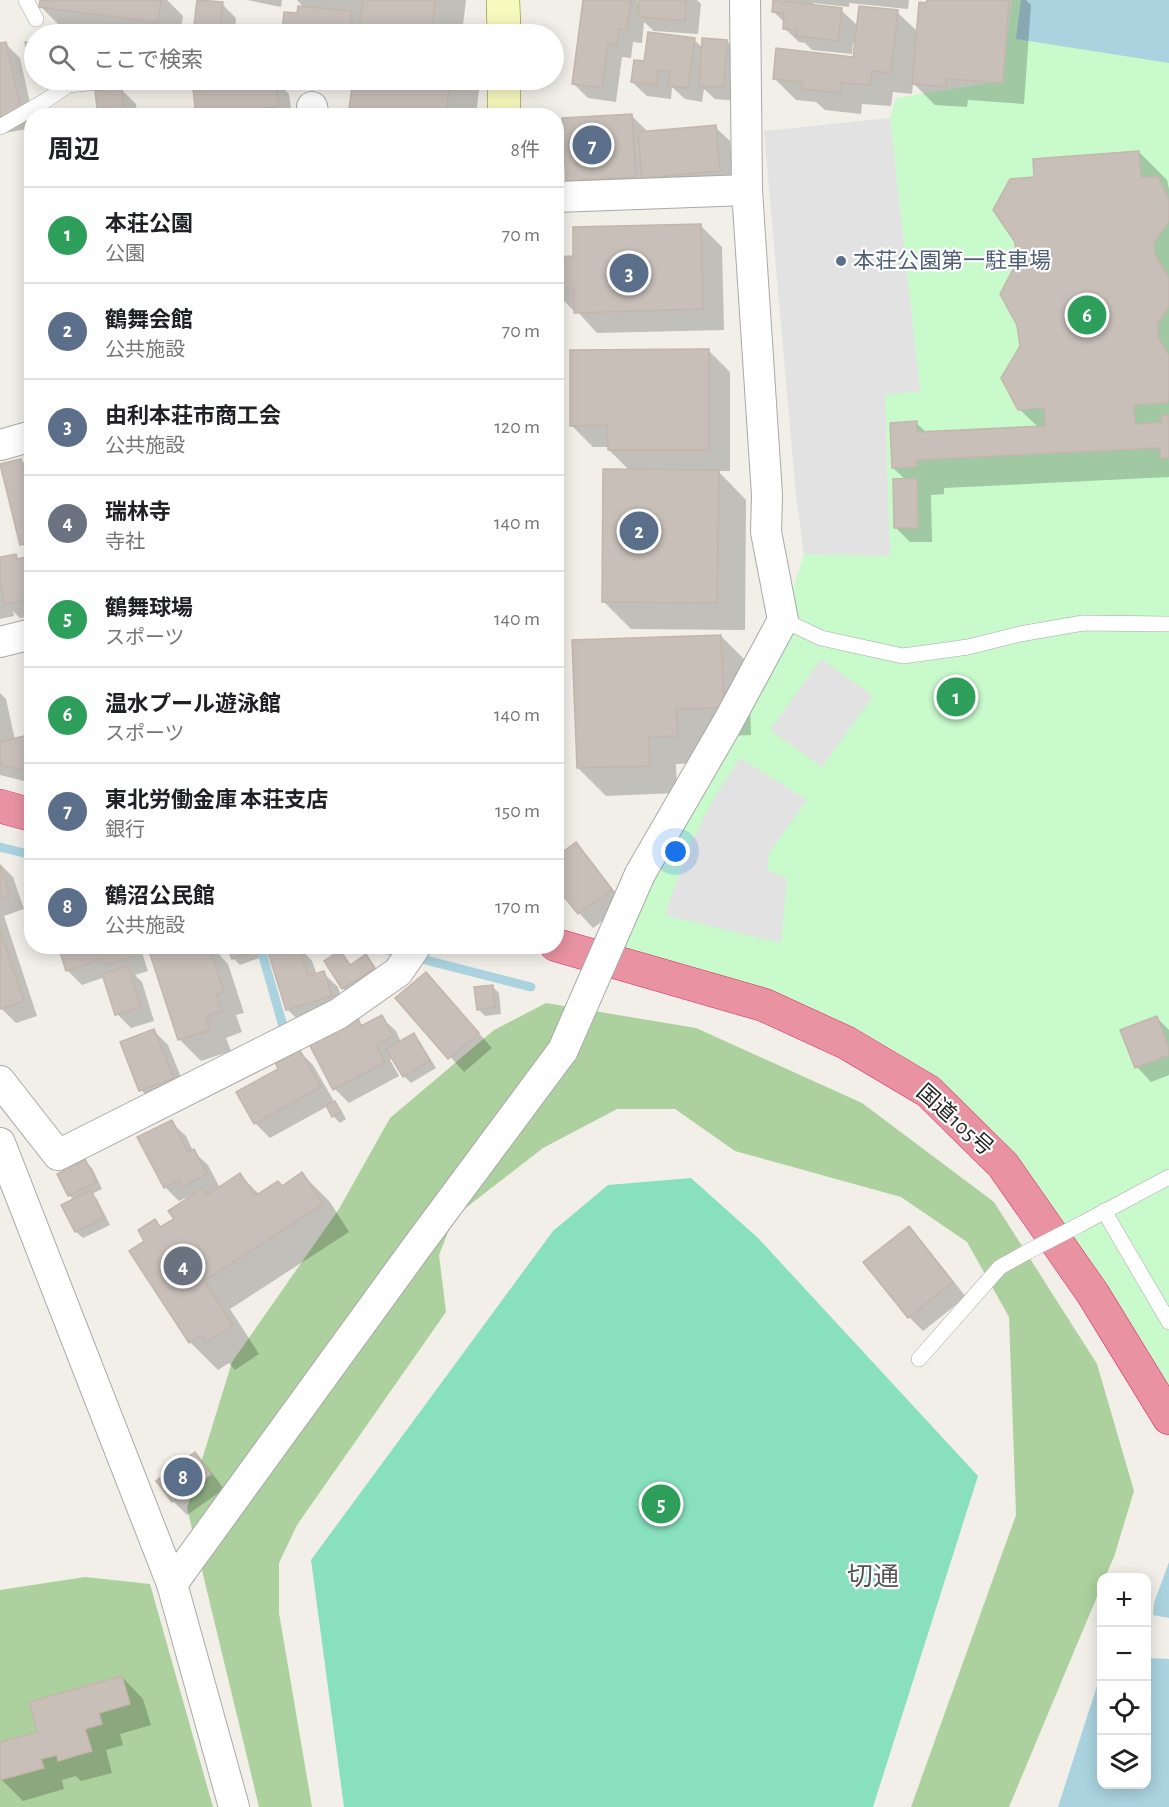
<!DOCTYPE html>
<html lang="ja">
<head>
<meta charset="utf-8">
<style>
  :root { --surface:#fff; --page:#f2f2f2; --text:#202124; --muted:#757577; --line:#e0e0e0; --accent:#1a73e8 }
  body { margin:0; font-family:"Alegreya Sans","Noto Sans JP",sans-serif; background:var(--page); color:var(--text) }
  .controls { position:absolute; right:18px; bottom:18px; display:grid; overflow:hidden; border-radius:12px; box-shadow:0 3px 15px #0003 }
  .controls button { width:54px; height:54px; display:grid; place-items:center; padding:0; border:0; border-bottom:2px solid var(--line); background:var(--surface); color:var(--text); font:30px sans-serif }
  .you { position:absolute; left:676px; top:852px; width:21px; height:21px; margin:-15px; border:4px solid #fff; border-radius:50%; background:#1a73e8; box-shadow:0 0 0 9px #1a73e833 }
  .badge { display:grid; place-items:center; width:39px; height:39px; border-radius:50%; background:var(--accent); color:#fff; font-size:20px; font-weight:700 }
  .pin { position:absolute; translate:-50% -50%; border:3px solid #fff; box-shadow:0 2px 6px #0006 }
  .list { margin:0; padding:0; list-style:none }
  h2 { display:flex; justify-content:space-between; align-items:center; height:78px; margin:0; padding:0 24px; font-size:26px }
  h2 small { font-size:20px; font-weight:400; color:var(--muted) }
  .list li { display:grid; grid-template-columns:39px 1fr auto; gap:18px; align-items:center; box-sizing:border-box; height:96px; padding:0 24px; border-top:2px solid var(--line) }
  .list b { display:block; font-size:22px; white-space:nowrap }
  .list p { margin:0; font-size:20px; white-space:nowrap; color:var(--muted) }
  .list em { font-size:20px; font-style:normal; color:var(--muted) }
  .icon { flex:none; width:33px; height:33px; fill:none; stroke:currentColor; stroke-width:2; stroke-linecap:round; stroke-linejoin:round }
  .map { position:relative; flex:none; width:1169px; height:1807px; overflow:hidden }
  .search { position:absolute; background:var(--surface); box-shadow:0 3px 15px #0003; left:24px; top:24px; width:540px; height:66px; display:flex; align-items:center; gap:15px; box-sizing:border-box; padding:0 21px; border-radius:33px; color:var(--muted); font-size:22px }
  .panel { position:absolute; background:var(--surface); box-shadow:0 3px 15px #0003; left:24px; top:108px; width:540px; height:846px; border-radius:24px }
  .map>svg:first-child { display:block }
  .forest { fill:#add19e }
  .park { fill:#c8facc }
  .pitch { fill:#88e0be }
  .parking { fill:#e2e2e2 }
  .water { fill:#aad3df }
  .shadow { fill:#0003 }
  .lines { fill:none; stroke-linecap:round; stroke-linejoin:round }
  .stream { stroke:#aad3df; stroke-width:9 }
  .building { fill:#c7bfb8; stroke:#c4b6ab; stroke-width:1.5 }
  .lane-casing { stroke:#a9a9a9; stroke-width:16 }
  .street-casing { stroke:#a9a9a9; stroke-width:32 }
  .secondary-casing { stroke:#707d05; stroke-width:34 }
  .highway-casing { stroke:#dc2a67; stroke-width:34 }
  .lane { stroke:#fff; stroke-width:15 }
  .street { stroke:#fff; stroke-width:30 }
  .secondary { stroke:#f7fabf; stroke-width:33 }
  .highway { stroke:#e892a2; stroke-width:33 }
  .lane-bridge-casing { stroke:#a9a9a9; stroke-width:16; stroke-linecap:butt }
  .street-bridge-casing { stroke:#a9a9a9; stroke-width:32; stroke-linecap:butt }
  .lane-bridge { stroke:#fff; stroke-width:15 }
  .street-bridge { stroke:#fff; stroke-width:30 }
  .service-dot { fill:#5c6f8a; stroke:#fff; stroke-width:2 }
  .labels { text-anchor:middle; dominant-baseline:central; stroke-width:4.5; stroke-linejoin:round; paint-order:stroke }
  .service-label { font-size:22px; fill:#4e5e75; stroke:#fff; text-anchor:start }
  .street-label { font-size:22px; fill:#222; stroke:#fff }
  .quarter-label { font-size:26px; fill:#555; stroke:#fff }
</style>
</head>
<body>
<div class="map">
<svg width="1169" height="1807" viewBox="0 0 1169 1807">
  <rect width="100%" height="100%" fill="#f2efe9"/>
  <g class="forest">
    <polygon points="546,1003 696,1028 862,1103 994,1202 1097,1364 1134,1491 1114,1557 1105,1577 1102,1578 1101,1587 1009,1807 911,1807 1016,1515 1009,1317 967,1242 901,1197 735,1151 675,1109 617,1109 543,1148 454,1217 439,1255 446,1312 297,1525 279,1563 279,1613 312,1807 259,1807 187,1508 232,1362 339,1209 390,1118 494,1030"/>
    <polygon points="85,1577 150,1584 213,1807 0,1807 0,1590"/>
  </g>
  <polygon class="park" points="1012,0 1169,0 1169,1418 1003,1165 847,1043 604,959 783,620 804,554 890,556 885,394 920,391 890,118 896,98 1002,81"/>
  <polygon class="pitch" points="691,1178 758,1238 978,1476 873,1807 344,1807 311,1560 553,1231 608,1185"/>
  <g class="parking">
    <polygon points="890,118 920,391 885,395 890,556 804,554 796,496 764,131"/>
    <polygon points="821,659 873,696 822,767 770,730"/>
    <polygon points="740,758 807,800 769,853 767,870 787,878 781,943 665,915 688,849 716,794"/>
  </g>
  <g class="water">
    <polygon points="1021,0 1169,0 1169,63 1016,39"/>
    <polygon points="1169,1562 1169,1618 1153,1615 1154,1603"/>
    <polygon points="1147,1658 1169,1659 1169,1807 1058,1807 1097,1686 1101,1680 1102,1784 1146,1784"/>
  </g>
  <g class="shadow">
    <polygon points="41,0 167,0 183,16 180,34 90,34 91,32 62,28 41,7"/>
    <polygon points="247,0 282,0 281,7"/>
    <polygon points="297,0 466,0 462,34 286,34 283,31 304,8"/>
    <polygon points="585,0 637,0 640,4 641,0 697,0 701,4 698,34 654,31 644,22 642,43 633,42 631,58 622,57 616,102 588,98 573,83"/>
    <polygon points="783,0 909,0 908,9 849,3 849,7 813,3 813,6 841,10 858,26 897,12 918,32 928,0 1026,0 1031,5 1024,104 968,100 967,107 935,105 913,83 912,94 893,92 891,106 862,104 861,114 825,110 816,102 796,100 774,78 855,58 856,44 853,43 852,54 812,50 805,43 799,42 784,28 785,23 773,11 785,3"/>
    <polygon points="198,1 222,4 236,18 235,34 195,34"/>
    <polygon points="694,40 703,48 727,41 741,55 738,101 715,99 704,89 702,102 685,99 672,87 671,99 647,96 632,82 646,63"/>
    <polygon points="6,44 20,58 33,116 32,128 5,133 0,128 0,45"/>
    <polygon points="45,80 128,80 128,85 48,82"/>
    <polygon points="275,80 289,94 292,116 198,116 194,91"/>
    <polygon points="354,80 480,80 476,116 359,116 351,107"/>
    <polygon points="122,90 136,104 137,116 99,116"/>
    <polygon points="83,111 88,116 69,116"/>
    <polygon points="631,115 649,133 715,127 730,141 734,185 589,202 568,180"/>
    <polygon points="1139,152 1167,180 1169,189 1169,477 944,488 944,494 931,495 932,542 910,542 896,528 906,480 893,468 916,423 927,433 1038,427 1019,409 1021,347 1019,262 1036,178"/>
    <polygon points="701,226 722,247 724,330 597,333 576,310 573,310 556,293 556,258 575,257"/>
    <polygon points="708,350 730,372 730,471 718,471 746,500 745,630 631,629 603,601 630,471 609,450 609,447 593,447 571,425"/>
    <polygon points="21,460 32,471 32,554 22,544"/>
    <polygon points="15,555 20,560 32,559 32,616 20,618 13,611 14,616 0,619 0,559"/>
    <polygon points="721,636 749,664 751,735 704,737 705,763 676,764 677,793 606,796 578,768"/>
    <polygon points="0,693 6,699 15,740 32,736 32,783 0,775"/>
    <polygon points="576,844 590,859 625,905 593,928 579,913 556,885"/>
    <polygon points="0,864 13,877 24,909 4,916 37,1016 16,1023 2,1009 0,1003"/>
    <polygon points="59,946 140,946 148,971 135,975 142,982 154,1021 131,1028 117,1014 105,977 82,985 67,970"/>
    <polygon points="193,946 211,946 228,964 244,1013 236,1015 242,1032 226,1038 231,1051 201,1061 179,1039"/>
    <polygon points="229,946 255,946 259,958 240,965 233,958"/>
    <polygon points="267,946 298,946 312,961 317,975 323,973 338,987 345,1011 302,1024 288,1010"/>
    <polygon points="340,952 352,966 366,956 381,975 350,995 343,988"/>
    <polygon points="426,974 492,1048 464,1072 397,998"/>
    <polygon points="492,986 499,993 501,1014 485,1016 478,1009"/>
    <polygon points="381,1017 396,1031 401,1042 414,1035 420,1042 436,1068 411,1083 404,1076 393,1058 390,1060 399,1076 349,1103 335,1089 357,1020 364,1026"/>
    <polygon points="1156,1017 1169,1030 1169,1075 1151,1082 1137,1067"/>
    <polygon points="154,1031 168,1045 187,1092 155,1104 141,1090"/>
    <polygon points="299,1051 313,1065 335,1103 341,1110 346,1119 340,1123 333,1116 328,1106 270,1138 255,1123 238,1093 280,1069"/>
    <polygon points="171,1122 186,1136 193,1151 208,1165 220,1188 240,1175 260,1195 282,1187 302,1174 330,1202 349,1232 230,1309 259,1354 235,1370 229,1363 218,1370 190,1342 147,1241 155,1221 162,1228 176,1219 191,1198 190,1196 179,1201 165,1187"/>
    <polygon points="85,1161 92,1168 102,1189 92,1194 97,1199 110,1225 83,1238 76,1232 74,1200 69,1195"/>
    <polygon points="909,1228 923,1243 966,1297 923,1331 909,1317"/>
    <polygon points="195,1454 209,1469 224,1489 187,1515 173,1501"/>
    <polygon points="122,1677 143,1699 151,1725 120,1734 123,1745 106,1750 112,1773 81,1781 76,1776 62,1780 64,1789 23,1801 2,1780 0,1744 39,1733"/>
  </g>
  <g class="lines">
    <g class="stream">
      <polyline points="0,847 32,855"/>
      <polyline points="260,946 283,1026"/>
      <polyline points="371,946 531,987"/>
    </g>
  </g>
  <g class="building">
    <polygon points="40,0 161,0 158,23 39,7"/>
    <polygon points="197,0 223,2 219,34 193,34"/>
    <polygon points="363,0 435,0 432,34 358,34"/>
    <polygon points="583,0 631,0 627,30 619,29 617,45 608,44 602,88 572,84"/>
    <polygon points="639,0 686,0 685,21 638,17"/>
    <polygon points="773,0 842,8 838,41 796,36 797,30 783,29 784,13 772,12"/>
    <polygon points="927,0 1009,0 1003,83 947,79 946,87 912,84 919,2 926,3"/>
    <polygon points="298,6 352,11 350,34 282,32 284,12 297,13"/>
    <polygon points="859,6 898,10 891,73 872,71 870,85 841,83 840,93 802,89 802,82 773,79 776,48 853,57"/>
    <polygon points="90,26 112,28 112,34 89,34"/>
    <polygon points="648,32 695,38 688,88 668,86 670,72 658,70 657,85 631,82 634,60 644,61"/>
    <polygon points="702,38 727,40 724,87 699,86"/>
    <polygon points="6,42 22,113 0,117 0,43"/>
    <polygon points="25,42 34,43 34,68 32,68"/>
    <polygon points="266,80 275,80 279,106 210,116 196,116 193,89"/>
    <polygon points="353,80 450,80 446,116 417,116 349,108"/>
    <polygon points="122,88 125,116 98,116 95,91"/>
    <polygon points="632,114 636,177 566,181 562,118"/>
    <polygon points="716,125 720,171 642,178 638,132"/>
    <polygon points="1139,151 1141,177 1158,176 1169,200 1169,221 1154,243 1155,254 1169,278 1169,306 1158,324 1159,338 1169,356 1169,398 1167,403 1134,405 1135,424 1162,422 1161,415 1169,415 1169,458 1160,458 1160,448 917,460 917,467 892,468 890,423 917,421 917,432 1045,426 1044,408 1018,410 1001,378 1020,346 1017,325 1000,294 1017,262 1015,242 993,210 1010,179 1034,177 1033,159"/>
    <polygon points="701,224 703,309 574,313 574,288 556,289 556,257 573,256 573,227"/>
    <polygon points="709,349 709,450 608,450 607,425 570,426 570,350"/>
    <polygon points="21,459 32,494 32,542 20,545 0,464"/>
    <polygon points="603,469 719,470 717,603 602,602"/>
    <polygon points="917,478 918,528 894,528 893,479"/>
    <polygon points="16,554 17,559 31,556 32,598 5,605 0,585 0,557"/>
    <polygon points="721,635 724,708 676,709 678,736 649,737 650,766 577,768 572,640"/>
    <polygon points="32,734 32,769 21,770 0,765 0,742"/>
    <polygon points="576,842 612,890 578,914 556,887 556,857"/>
    <polygon points="0,865 10,895 0,899"/>
    <polygon points="0,930 24,1001 1,1009 0,1008"/>
    <polygon points="58,946 132,946 135,956 106,965 104,958 66,971"/>
    <polygon points="154,946 209,946 224,992 216,994 222,1011 206,1016 210,1030 178,1040 148,948"/>
    <polygon points="227,946 252,946 253,951 232,959"/>
    <polygon points="266,946 299,946 308,976 324,971 332,996 286,1010"/>
    <polygon points="340,950 350,965 366,954 375,968 342,989 324,961"/>
    <polygon points="128,966 141,1007 115,1015 102,974"/>
    <polygon points="426,972 479,1033 448,1059 395,998"/>
    <polygon points="493,985 495,1007 477,1010 474,987"/>
    <polygon points="382,1015 393,1036 376,1045 385,1062 333,1090 309,1044 358,1018 361,1026"/>
    <polygon points="1157,1016 1169,1048 1169,1055 1135,1068 1120,1030"/>
    <polygon points="154,1029 174,1078 139,1091 120,1042"/>
    <polygon points="414,1033 430,1061 403,1077 386,1049"/>
    <polygon points="299,1049 321,1087 254,1124 236,1092 278,1069 275,1062"/>
    <polygon points="335,1101 341,1112 332,1117 326,1105"/>
    <polygon points="172,1120 188,1152 194,1149 207,1174 182,1187 179,1180 164,1188 137,1137"/>
    <polygon points="85,1159 97,1182 68,1196 57,1174"/>
    <polygon points="302,1172 323,1204 204,1281 233,1325 206,1343 201,1335 189,1343 129,1251 144,1241 138,1230 155,1219 160,1227 174,1219 168,1211 203,1188 207,1195 240,1173 255,1196 278,1181 282,1186"/>
    <polygon points="91,1190 104,1218 75,1232 61,1205"/>
    <polygon points="909,1226 953,1282 908,1318 863,1262"/>
    <polygon points="195,1452 211,1474 172,1502 156,1481"/>
    <polygon points="122,1676 130,1704 99,1713 102,1724 85,1729 92,1751 58,1761 57,1755 41,1759 44,1768 0,1780 0,1742 37,1732 29,1702"/>
  </g>
  <g class="lines">
    <g class="lane-casing">
      <g id="lane">
        <polyline points="26,0 36,19"/>
        <polyline points="0,127 45,101 68,85 116,80"/>
        <polyline points="783,620 821,638 903,656 968,647 1020,634 1083,623 1169,624"/>
        <polyline points="1104,1211 1169,1322"/>
        <polyline points="1081,1224 1169,1177"/>
        <polyline points="919,1359 1000,1267 1027,1252"/>
      </g>
    </g>
    <g class="street-casing">
      <g id="street">
        <polyline points="312,107 314,116"/>
        <polyline points="556,197 747,190"/>
        <polyline points="0,445 32,436"/>
        <polyline points="0,642 32,634"/>
        <polyline points="640,874 728,722 783,620 766,532 767,495 747,190 745,0"/>
        <polyline points="0,1081 58,1155 338,1014 398,972 416,946"/>
        <polyline points="0,1143 172,1584 234,1807"/>
        <polyline points="172,1584 416,1248 563,1050"/>
      </g>
    </g>
    <g class="secondary-casing">
      <g id="secondary">
        <polyline points="503,0 504,34"/>
        <polyline points="504,80 504,116"/>
      </g>
    </g>
    <g class="highway-casing">
      <g id="highway">
        <polyline points="0,806 32,815"/>
        <polyline points="556,945 764,1005 847,1043 928,1091 1003,1165 1093,1294 1169,1418"/>
      </g>
    </g>
    <use href="#lane" class="lane"/>
    <use href="#street" class="street"/>
    <use href="#secondary" class="secondary"/>
    <use href="#highway" class="highway"/>
    <g class="lane-bridge-casing">
      <polyline id="lane-bridge" points="1027,1252 1081,1224"/>
    </g>
    <g class="street-bridge-casing">
      <polyline id="street-bridge" points="563,1050 640,874"/>
    </g>
    <use href="#lane-bridge" class="lane-bridge"/>
    <use href="#street-bridge" class="street-bridge"/>
  </g>
  <circle class="service-dot" cx="841" cy="261" r="6"/>
  <g class="labels">
    <g class="service-label">
      <text x="853" y="261">本荘公園第一駐車場</text>
    </g>
    <g class="street-label">
      <text transform="translate(955 1120) rotate(42)">国道105号</text>
    </g>
    <g class="quarter-label">
      <text x="873" y="1577">切通</text>
    </g>
  </g>
</svg>
<div class="controls">
<button>+</button>
<button>−</button>
<button><svg class="icon" aria-label="locate" viewBox="0 0 24 24"><circle cx="12" cy="12" r="6"/><path d="M12 2v4M12 18v4M2 12h4M18 12h4"/></svg></button>
<button><svg class="icon" aria-label="layers" viewBox="0 0 24 24"><path d="M12 4l9 5-9 5-9-5zM3 14l9 5 9-5"/></svg></button>
</div>
<div class="you"></div>
<div class="pin badge" style="left:956px;top:697px;background:#2e9e5b">1</div>
<div class="pin badge" style="left:639px;top:531px;background:#5c6f8a">2</div>
<div class="pin badge" style="left:629px;top:273px;background:#5c6f8a">3</div>
<div class="pin badge" style="left:183px;top:1266px;background:#6b7280">4</div>
<div class="pin badge" style="left:661px;top:1504px;background:#2e9e5b">5</div>
<div class="pin badge" style="left:1087px;top:315px;background:#2e9e5b">6</div>
<div class="pin badge" style="left:592px;top:145px;background:#5c6f8a">7</div>
<div class="pin badge" style="left:183px;top:1477px;background:#5c6f8a">8</div>
<div class="search"><svg class="icon" aria-label="search" viewBox="0 0 24 24"><circle cx="10" cy="10" r="6"/><path d="M15 15l6 6"/></svg>ここで検索</div>
<section class="panel">
<h2>周辺<small>8件</small></h2>
<ul class="list">
<li><span class="badge" style="background:#2e9e5b">1</span><div><b>本荘公園</b><p>公園</p></div><em>70 m</em></li>
<li><span class="badge" style="background:#5c6f8a">2</span><div><b>鶴舞会館</b><p>公共施設</p></div><em>70 m</em></li>
<li><span class="badge" style="background:#5c6f8a">3</span><div><b>由利本荘市商工会</b><p>公共施設</p></div><em>120 m</em></li>
<li><span class="badge" style="background:#6b7280">4</span><div><b>瑞林寺</b><p>寺社</p></div><em>140 m</em></li>
<li><span class="badge" style="background:#2e9e5b">5</span><div><b>鶴舞球場</b><p>スポーツ</p></div><em>140 m</em></li>
<li><span class="badge" style="background:#2e9e5b">6</span><div><b>温水プール遊泳館</b><p>スポーツ</p></div><em>140 m</em></li>
<li><span class="badge" style="background:#5c6f8a">7</span><div><b>東北労働金庫 本荘支店</b><p>銀行</p></div><em>150 m</em></li>
<li><span class="badge" style="background:#5c6f8a">8</span><div><b>鶴沼公民館</b><p>公共施設</p></div><em>170 m</em></li>
</ul>
</section>
</div>
</body>
</html>
